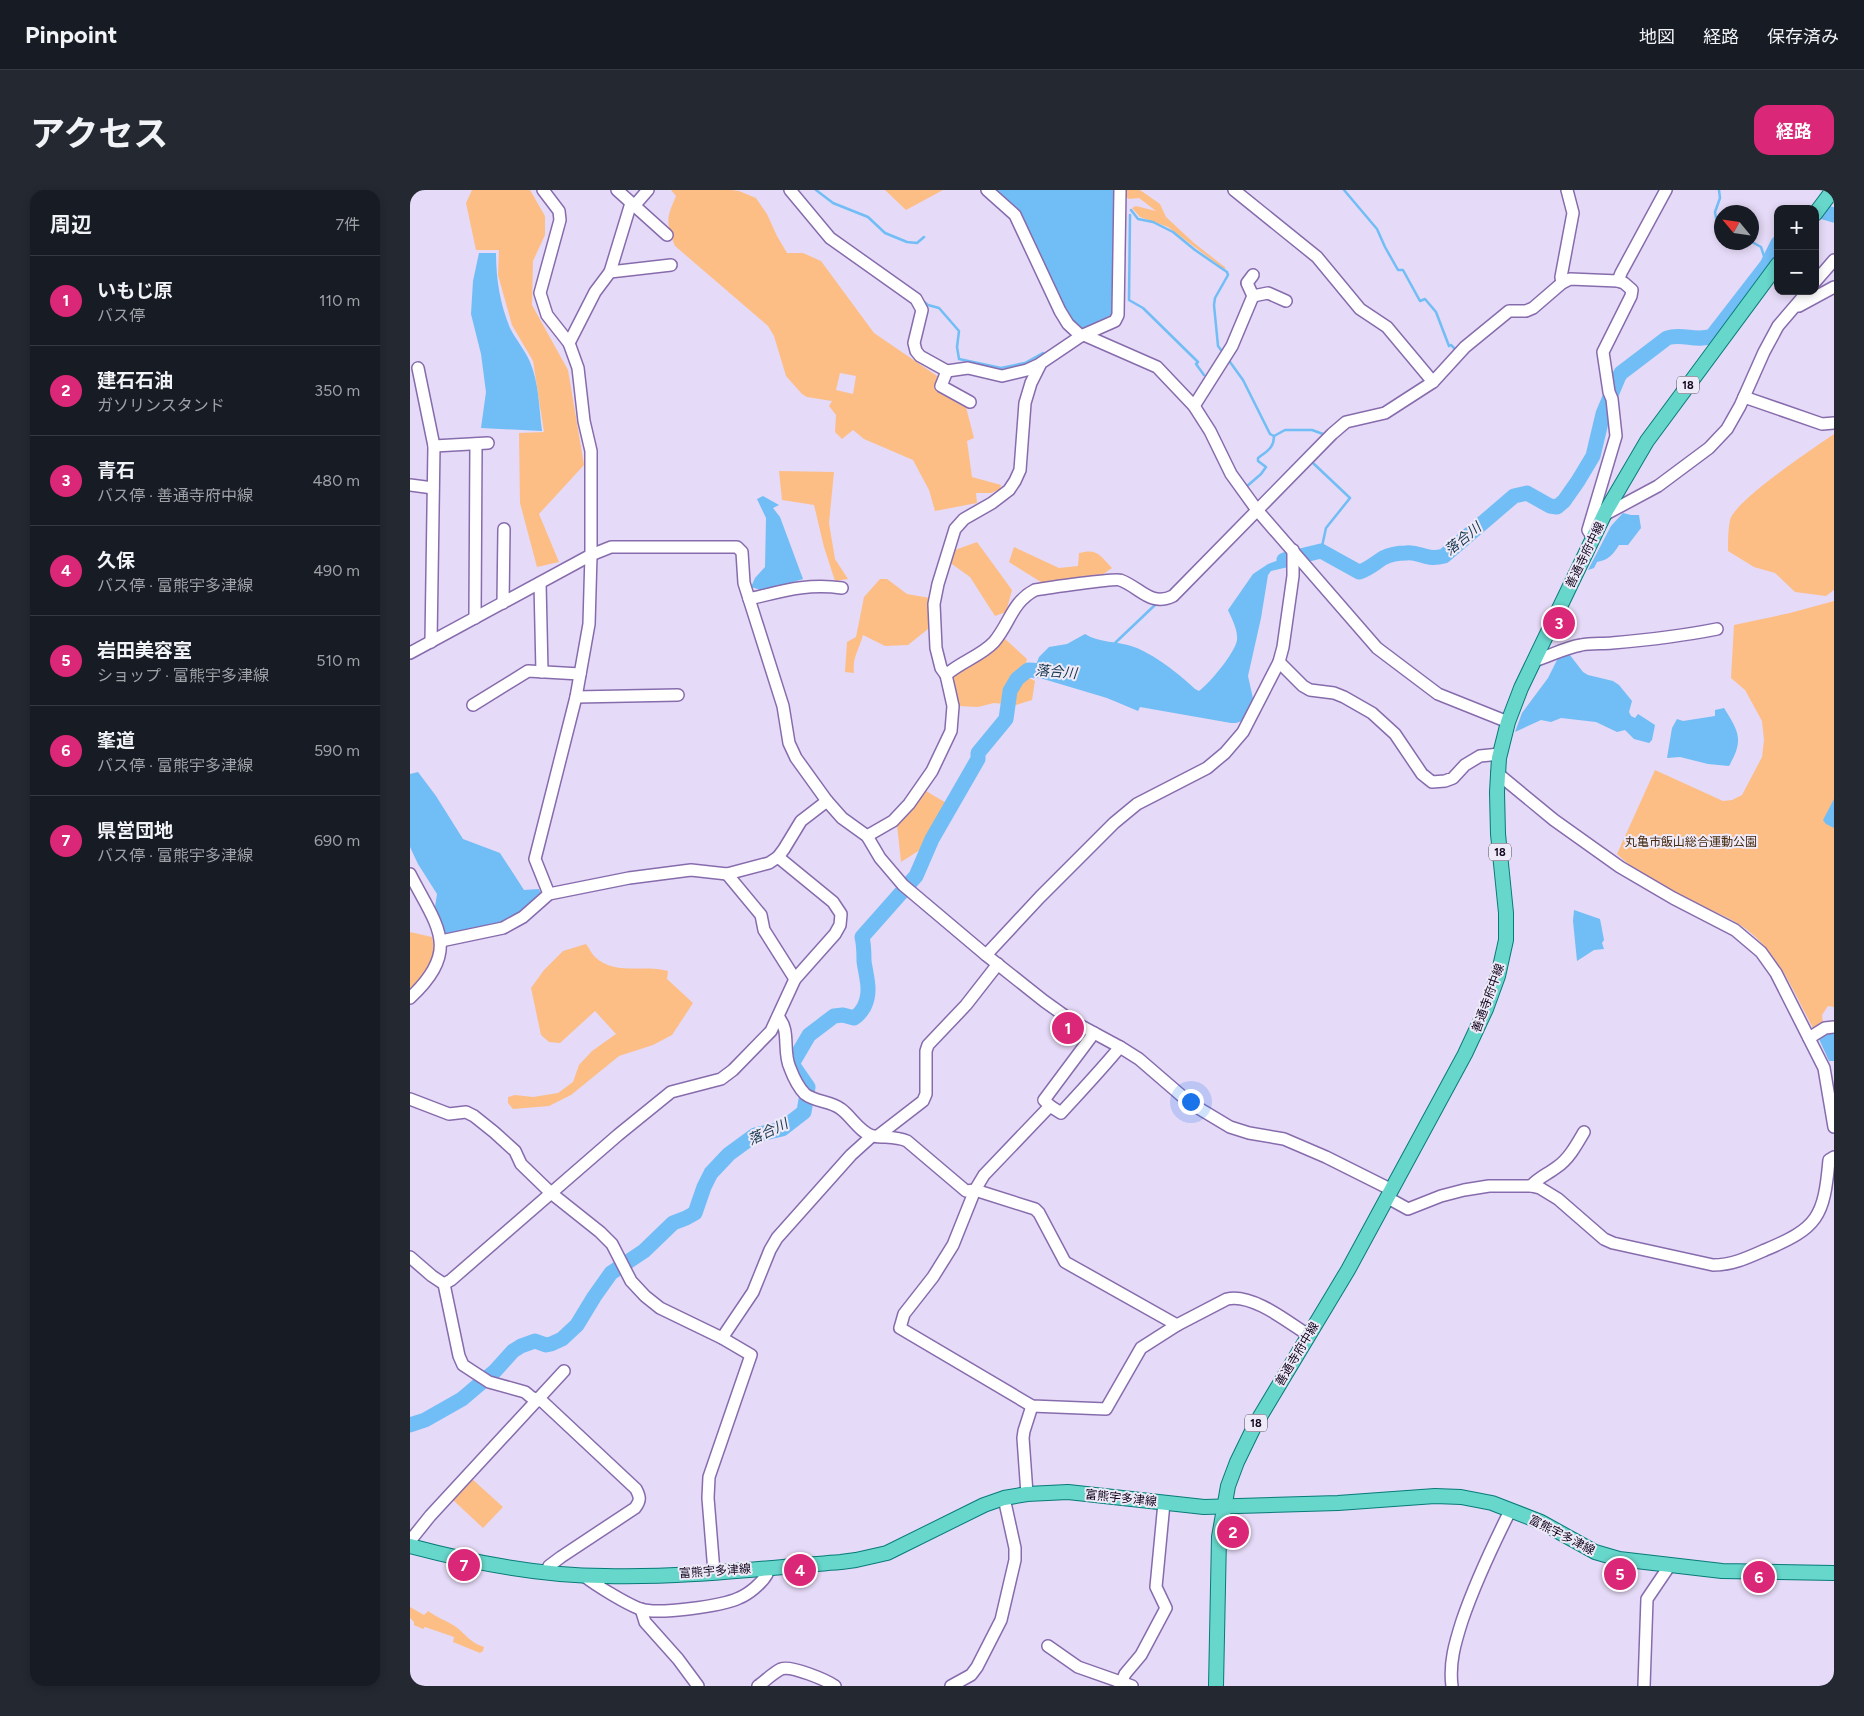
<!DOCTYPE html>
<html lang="ja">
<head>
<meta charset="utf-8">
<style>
  :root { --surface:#171b24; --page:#242831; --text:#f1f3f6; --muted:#9ea1a6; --line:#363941; --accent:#db2777 }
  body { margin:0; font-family:Figtree,"Noto Sans JP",sans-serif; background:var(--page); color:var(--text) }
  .controls { position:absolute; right:15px; top:15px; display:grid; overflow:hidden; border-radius:10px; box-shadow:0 2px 8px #0003 }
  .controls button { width:45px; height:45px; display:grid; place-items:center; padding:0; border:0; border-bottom:1px solid var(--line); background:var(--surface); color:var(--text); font:25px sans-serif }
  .compass { position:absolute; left:1304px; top:15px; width:45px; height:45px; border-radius:50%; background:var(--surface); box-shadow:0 2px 8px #0003; rotate:299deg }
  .you { position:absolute; left:780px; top:911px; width:18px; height:18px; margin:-12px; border:4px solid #fff; border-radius:50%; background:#1a73e8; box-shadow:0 0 0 8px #1a73e833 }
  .badge { display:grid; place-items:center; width:32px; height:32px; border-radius:50%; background:var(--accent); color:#fff; font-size:16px; font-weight:700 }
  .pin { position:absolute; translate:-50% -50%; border:2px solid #fff; box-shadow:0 1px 5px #0006 }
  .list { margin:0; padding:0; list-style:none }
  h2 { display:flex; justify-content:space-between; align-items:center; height:65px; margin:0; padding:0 20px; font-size:21px }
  h2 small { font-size:16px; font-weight:400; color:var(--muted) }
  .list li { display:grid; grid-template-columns:32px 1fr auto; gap:15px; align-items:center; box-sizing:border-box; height:90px; padding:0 20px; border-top:1px solid var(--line) }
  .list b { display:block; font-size:19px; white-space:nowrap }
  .list p { margin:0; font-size:16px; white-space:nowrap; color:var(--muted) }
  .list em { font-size:16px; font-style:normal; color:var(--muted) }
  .map { position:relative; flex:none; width:1424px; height:1496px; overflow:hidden; border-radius:15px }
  header { display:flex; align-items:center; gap:30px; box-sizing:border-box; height:70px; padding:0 25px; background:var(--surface); border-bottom:1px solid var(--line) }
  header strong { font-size:24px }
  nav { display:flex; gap:28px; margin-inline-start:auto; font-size:18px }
  .intro { display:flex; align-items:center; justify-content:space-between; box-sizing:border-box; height:120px; padding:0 30px }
  h1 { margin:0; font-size:35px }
  .button { padding:12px 22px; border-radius:15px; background:var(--accent); color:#fff; font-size:18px; font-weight:700 }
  main { display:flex; gap:30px; padding:0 30px }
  aside { flex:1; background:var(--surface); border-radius:15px; box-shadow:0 2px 8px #0003 }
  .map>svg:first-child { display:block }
  .green { fill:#fdbe86; fill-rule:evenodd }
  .water { fill:#71bdf6 }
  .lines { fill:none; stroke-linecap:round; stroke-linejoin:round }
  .stream { stroke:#71bdf6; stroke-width:2.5 }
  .river { stroke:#71bdf6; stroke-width:15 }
  .minor-casing { stroke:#876cad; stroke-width:14 }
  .major-casing { stroke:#077b78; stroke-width:16 }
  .minor { stroke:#fff; stroke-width:11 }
  .major { stroke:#67d6cb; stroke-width:14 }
  .labels { text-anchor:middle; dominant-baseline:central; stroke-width:4; stroke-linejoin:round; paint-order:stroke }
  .shield { fill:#efeaf8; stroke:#544a5f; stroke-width:1 }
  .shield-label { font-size:11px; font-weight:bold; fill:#11061e }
  .street-label { font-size:12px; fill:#11061e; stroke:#efeaf8 }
  .park-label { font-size:12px; fill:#44290e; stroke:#efeaf8 }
  .water-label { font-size:14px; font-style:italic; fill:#14354c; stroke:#efeaf8 }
</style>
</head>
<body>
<header>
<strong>Pinpoint</strong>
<nav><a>地図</a><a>経路</a><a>保存済み</a></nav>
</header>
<div class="intro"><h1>アクセス</h1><a class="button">経路</a></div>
<main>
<aside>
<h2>周辺<small>7件</small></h2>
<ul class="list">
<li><span class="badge">1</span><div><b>いもじ原</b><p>バス停</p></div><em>110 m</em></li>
<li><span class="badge">2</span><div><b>建石石油</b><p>ガソリンスタンド</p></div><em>350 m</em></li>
<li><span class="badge">3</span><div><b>青石</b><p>バス停 · 善通寺府中線</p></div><em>480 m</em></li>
<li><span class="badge">4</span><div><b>久保</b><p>バス停 · 富熊宇多津線</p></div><em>490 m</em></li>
<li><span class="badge">5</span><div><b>岩田美容室</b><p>ショップ · 富熊宇多津線</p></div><em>510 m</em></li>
<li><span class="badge">6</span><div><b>峯道</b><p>バス停 · 富熊宇多津線</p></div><em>590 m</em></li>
<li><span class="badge">7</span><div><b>県営団地</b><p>バス停 · 富熊宇多津線</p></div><em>690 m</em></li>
</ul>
</aside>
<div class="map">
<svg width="1424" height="1496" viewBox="0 0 1424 1496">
  <rect width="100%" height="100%" fill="#e5daf7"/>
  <g class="green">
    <polygon points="62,0 120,0 135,26 135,45 123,71 122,115 158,180 174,275 129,324 149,372 127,377 110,313 109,243 134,242 123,171 102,135 88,85 89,60 66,60 56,13"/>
    <path d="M261,0H321L329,1L346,8L357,24L367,46L377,63H393L411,71L464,143L530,188L525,200L556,217L564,248L557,251L562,287L591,295L590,299L581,303H566L567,313L525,321L519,300L503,270L454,249L443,240L432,249L425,242L426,225L419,216L422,211L397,207L392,204L376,186L364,146L358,136L265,56C256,32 256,29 266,6ZM430,183L446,186L443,204L426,200Z"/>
    <polygon points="475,0 533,0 496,20"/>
    <polygon points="714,0 730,0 750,14 756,27 784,53 816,78 814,79 758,37 730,27 722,18 726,16 746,21 729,8 719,9 715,6"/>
    <path d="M1424,244V400L1416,406L1385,402L1365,383L1344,377L1318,361C1318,352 1318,340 1320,330C1325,310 1404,258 1424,244Z"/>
    <polygon points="369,281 424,282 419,333 425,369 438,389 425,391 414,357 404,315 372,310"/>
    <polygon points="567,352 602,400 596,422 585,426 560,387 539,372 542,361"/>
    <path d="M604,357L649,378L668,376L669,363C687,358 690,365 702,378L686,389L634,394L599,372Z"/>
    <path d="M470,389H477L497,404L520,408L518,439L498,455L475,456L453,445C449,460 442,467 444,483L435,482L437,452L446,447L454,407Z"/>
    <path d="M1424,411V817L1418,816L1412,825L1413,834L1403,838C1385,805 1371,768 1341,743C1327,731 1311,725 1295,717C1265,702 1231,687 1207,664L1245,580L1313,611L1322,610L1332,605L1352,567L1354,550L1352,531L1335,500L1321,488L1324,435L1380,423Z"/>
    <polygon points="594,448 617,469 615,476 619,488 625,491 622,510 606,515 584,513 568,517 548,516 541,485 580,462"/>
    <polygon points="516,601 538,614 513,658 491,672 487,635"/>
    <path d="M0,742L22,747C28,774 17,783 0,802Z"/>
    <path d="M176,754C179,758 182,764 185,767C205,786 235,774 258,781L257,789L283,813L262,845L243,855L209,866L161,905L139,916L103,919L98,913V907L105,905L123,907L148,903L163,892L169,875L182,861L206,844L185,821L150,853L139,852L131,845L121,798L134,780L153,761Z"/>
    <polygon points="61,1288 93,1317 73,1338 43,1310 43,1308"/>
    <path d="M0,1417L14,1425L18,1421C26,1427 35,1430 43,1435C56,1443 57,1451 74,1457L73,1461L70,1463L43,1452L44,1447L15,1437L13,1439L4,1435V1432L0,1428Z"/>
  </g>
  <g class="water">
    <polygon points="582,0 703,0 704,117 701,125 673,140 666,136 659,128 617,40"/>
    <path d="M69,63H86C86,89 90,114 100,138C106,150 115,160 120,172C129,193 129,218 132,241L71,238L76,202L71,164L61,124L63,91Z"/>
    <polygon points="353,306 369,315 363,318 370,327 393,389 354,401 341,397 345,388 355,377 356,328 347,309"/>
    <path d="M1213,323L1221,325H1229L1231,338L1218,355H1209C1203,365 1198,370 1187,372L1184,378L1178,380L1201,336Z"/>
    <path d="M877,367L878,377L861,381L858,385L851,428L838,486L844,513C839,524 835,534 821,533L730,517L728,521L697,508L620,485L618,477L626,475L629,467L639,457L657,454L675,444C689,453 708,451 724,457C742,463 771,485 785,499L789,501C799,494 825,463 827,450C828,440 822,429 818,420L843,384L858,374Z"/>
    <polygon points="1156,460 1173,482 1178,485 1203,491 1209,495 1222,511 1219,522 1221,526 1225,528 1228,524 1245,535 1242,550 1239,553 1224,549 1215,540 1207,542 1186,532 1151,528 1141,532 1131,530 1105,542 1112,523 1138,488 1148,468"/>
    <path d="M1314,518C1329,542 1334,550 1319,576L1298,574L1270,567L1257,568L1262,538L1267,529L1273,531L1305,526V520Z"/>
    <path d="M8,582L26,606L53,649L90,663L114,700L129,699L131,704C123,710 116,720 108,725C87,739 60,742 35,743L25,717L27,704L8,674L0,657V584Z"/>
    <polygon points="1424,609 1424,638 1416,634 1413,630"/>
    <polygon points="1164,720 1190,729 1194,750 1192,753 1194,759 1184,760 1167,771 1163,731"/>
    <polygon points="1422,843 1424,843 1424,871 1419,871 1409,849 1412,845"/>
  </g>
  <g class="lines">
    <g class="stream">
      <polyline points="406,0 423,13 458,27 475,43 497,52 507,53 514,47"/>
      <polyline points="934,0 967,39 975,57 988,80 993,80 1010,111 1015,109 1026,122 1039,156 1041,155 1046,160 1048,159"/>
      <polyline points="1309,0 1310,8 1305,22 1309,45 1312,47"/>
      <polyline points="721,20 728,29 743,32 763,42 785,60 817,82 818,85 805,108 804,115 808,156 814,164"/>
      <polyline points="720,25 719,110 733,118 788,172 786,174 794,185"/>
      <polyline points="1342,52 1351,57 1357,75"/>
      <polyline points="513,111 518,115 529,118 549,141 547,157 549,169 591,178 615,173 633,163"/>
      <polyline points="820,172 833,190 860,244 864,246 875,240 902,240 913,244"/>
      <polyline points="903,270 903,273 940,308 916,338 911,361"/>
      <path d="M836,297L851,284L856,277L848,271V268C857,261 864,258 864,246"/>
      <polyline points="705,453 746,414"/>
    </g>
    <g class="river">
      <polyline points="1414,22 1424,25"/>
      <path d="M874,370L911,361L949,382C959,379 965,373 973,368C979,365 989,363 996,363C1010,361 1014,371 1034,366L1104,306L1117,303L1140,316L1147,317L1154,311L1168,291L1183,266L1193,224L1208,188L1211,183L1257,148C1272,143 1287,152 1302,146L1357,75L1368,53"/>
      <path d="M0,1235L15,1230L52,1209L85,1181L103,1161L111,1156L125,1151L136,1155L141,1154L152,1149L167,1135L184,1107L201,1083L234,1061L263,1033L276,1028L285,1023L294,997L301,983L319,964L345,945L372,939L394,922L398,897L382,874L399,845L424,826L433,825L444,828C449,825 451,822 454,817C462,801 456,787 454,771C454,762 454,755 452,747L506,686L522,649L568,569V563L596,529L600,501L607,489L618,480L637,481"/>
    </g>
    <g class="minor-casing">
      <g id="minor">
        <polyline points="133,0 149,21 150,30 130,103 137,125 159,153 168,178 174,231 181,261 181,365 179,434 166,507 125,669 139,704"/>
        <polyline points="207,0 257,45"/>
        <polyline points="380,0 420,48 506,109 512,120 504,153 506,161 510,166 537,181 558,178 592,186 617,180 630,174"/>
        <polyline points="577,0 605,25 650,121 658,134 671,146"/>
        <polyline points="824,0 907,67 950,119 977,137 1023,192"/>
        <polyline points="224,16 238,0"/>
        <polyline points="200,82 221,13"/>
        <polyline points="1208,91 1211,83 1256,0"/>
        <polyline points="1405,92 1424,70"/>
        <polyline points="1152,93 1151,87 1163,23 1157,0"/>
        <polyline points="843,106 858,103 876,111"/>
        <polyline points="1389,116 1424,97"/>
        <polyline points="674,145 747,177 784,216 800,241 821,284 847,320 967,458 1028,504 1098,532"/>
        <polyline points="159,153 185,102 200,82 261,75"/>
        <polyline points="8,178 24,256 21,452"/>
        <polyline points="537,181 531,196 560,212"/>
        <polyline points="1334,207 1412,234 1424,233"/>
        <polyline points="784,216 822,156 843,106 837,93 843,85"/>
        <polyline points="24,256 78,253"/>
        <polyline points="0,295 23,298"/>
        <polyline points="1194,325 1248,296 1299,258 1317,239 1330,216 1354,162 1368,136 1398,101"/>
        <polyline points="130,393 132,482"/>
        <path d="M339,409C373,401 397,393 432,398"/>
        <polyline points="93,413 94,339"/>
        <polyline points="65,428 66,254"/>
        <polyline points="0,463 181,365 201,357 327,357 332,362 334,393 373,516 379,553 386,568 417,611 432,628 457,646 470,668 493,695 576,765 634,811 662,831 710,857 729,869 780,913 820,937 839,943 874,949 916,967 982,1000"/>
        <path d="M1124,471C1140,466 1154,458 1171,455C1181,453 1192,454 1202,453C1237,450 1272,446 1307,439"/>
        <polyline points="869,472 893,496 900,500 924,503 934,507 962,523 985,544 1012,584 1022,592 1035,591 1043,588 1055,575 1070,566 1090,564"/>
        <path d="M536,485C550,472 571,466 584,452C600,433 602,412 625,400C636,398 705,388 710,390C730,397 740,417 763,406L922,244L936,232L975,223L1023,192L1055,157L1099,121H1116L1123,118L1152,93L1160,89L1208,91L1214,93L1222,100L1221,106L1193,162L1199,202L1202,209L1206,246L1178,340L1183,348"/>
        <polyline points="166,507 268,505"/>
        <polyline points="63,515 118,481 170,484"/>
        <polyline points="1087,583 1144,630 1210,677 1263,708 1325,740 1351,762 1366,783 1414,878 1424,937"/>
        <polyline points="457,646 483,631 499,614 522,581 541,541 543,516 539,498 536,485 531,478 526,458 524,414 528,394 545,339 554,329 582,313 599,300 605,291 610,280 615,213 621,193 631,173 671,146 705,131 708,125 710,0"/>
        <path d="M0,684C27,737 52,759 0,808"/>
        <polyline points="317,684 351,725 354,740 385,789"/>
        <polyline points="31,751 93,738 113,727 139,704 219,688 281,680 317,684 359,673 368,667 374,659 391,631 417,611"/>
        <polyline points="576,765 630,707 704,633 727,614 797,578 815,563 833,542 869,472 873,457 883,386 883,360"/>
        <path d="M368,827C381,840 372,861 380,878C383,886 389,898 395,904C405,912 421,911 431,919C441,926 450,943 463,946C474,948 486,946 497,951L556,1001L565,1000L625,1019L629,1023L655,1072L767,1135"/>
        <polyline points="1399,848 1415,838 1424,837"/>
        <path d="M710,857C691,880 671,901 651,923L640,916L574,985L565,1000L543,1055L523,1087L494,1124L490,1138L622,1216L696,1219L731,1158L767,1135L817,1109C842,1103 878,1132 898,1145"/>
        <polyline points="0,909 39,924 56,922 64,926 84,942 105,961 111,974 141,1003 190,1042 202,1054 221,1091 235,1106 250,1118 312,1148 341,1165 299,1287 298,1308 304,1382"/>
        <polyline points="640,916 634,910 684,843"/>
        <polyline points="469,945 513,911 516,904 516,861 518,855 556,815 588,774"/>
        <path d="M1121,996C1129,987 1138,984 1147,977C1159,969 1167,954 1174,942"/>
        <path d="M978,1008L998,1019L1031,1006L1054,1000L1079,996H1121L1130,998L1148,1009L1194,1049L1203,1053L1303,1075C1322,1075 1337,1068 1355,1060C1408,1038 1414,1027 1419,970L1424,967"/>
        <path d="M0,1067L22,1086L34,1094L49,1166L53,1175L79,1192L115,1202L121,1207L133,1212L226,1299C230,1307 231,1310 225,1318L151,1367L139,1376L136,1383"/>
        <polyline points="34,1094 41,1090 208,945 261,902 311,889 323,880 361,841 385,789 425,744 430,735 431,724 423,712 368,667"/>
        <polyline points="312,1148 343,1102 360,1060 367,1048 441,965 462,946"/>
        <polyline points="617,1304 613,1248 614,1241 622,1216"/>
        <polyline points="0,1351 20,1326 154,1181"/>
        <path d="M174,1386C187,1396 215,1413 230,1419C248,1425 312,1416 329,1408C339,1404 352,1393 357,1384L355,1378"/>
        <polyline points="231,1419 235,1432 268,1469 288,1496"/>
        <polyline points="638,1456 668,1477 722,1496"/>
        <path d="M348,1496C355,1491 363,1483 371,1479C381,1475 416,1490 425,1496"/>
        <polyline points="541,1496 561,1485 567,1477 591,1430 605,1370 605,1358 594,1308"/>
        <polyline points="710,1496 715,1484 731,1465 756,1418 746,1397 754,1313"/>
        <path d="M1042,1496C1039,1473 1045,1453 1052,1431C1065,1393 1082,1357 1100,1321"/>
        <polyline points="1234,1496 1237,1409 1260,1375"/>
      </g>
    </g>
    <g class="major-casing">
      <g id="major">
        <polyline points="1405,24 1423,0"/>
        <path d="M0,1356C64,1373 129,1386 195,1386C274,1388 353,1378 431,1372L446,1370L477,1363L574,1315L594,1308L617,1304L658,1302L794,1317L928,1313L1025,1306L1051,1307L1082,1313L1131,1332L1185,1362L1209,1369L1312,1381L1424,1383"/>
        <polyline points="806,1496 809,1347 818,1296 827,1272 845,1235 938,1080 1055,864 1076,819 1088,786 1096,750 1096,723 1088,644 1087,602 1089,568 1098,532 1111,498 1196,321 1237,251 1368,74"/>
      </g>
    </g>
    <use href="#minor" class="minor"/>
    <use href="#major" class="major"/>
  </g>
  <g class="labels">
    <g class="shield">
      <rect x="1267" y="186.5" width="22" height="17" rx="4"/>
      <rect x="1079" y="653.5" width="22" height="17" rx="4"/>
      <rect x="835" y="1224.5" width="22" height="17" rx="4"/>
    </g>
    <g class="shield-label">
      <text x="1278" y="195">18</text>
      <text x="1090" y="662">18</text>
      <text x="846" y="1233">18</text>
    </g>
    <g class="street-label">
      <text transform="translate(1175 365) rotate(-64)">善通寺府中線</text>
      <text transform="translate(1078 808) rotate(-70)">善通寺府中線</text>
      <text transform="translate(887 1164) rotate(-59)">善通寺府中線</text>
      <text transform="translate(711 1308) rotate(6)">富熊宇多津線</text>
      <text transform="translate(1152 1345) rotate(27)">富熊宇多津線</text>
      <text transform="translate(305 1381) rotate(-4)">富熊宇多津線</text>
    </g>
    <g class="park-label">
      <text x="1281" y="652">丸亀市飯山総合運動公園</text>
    </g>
    <g class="water-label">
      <text transform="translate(1053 349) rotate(-39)">落合川</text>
      <text transform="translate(646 482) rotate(5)">落合川</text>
      <text transform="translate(358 942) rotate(-25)">落合川</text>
    </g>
  </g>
</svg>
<div class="controls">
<button>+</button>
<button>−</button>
</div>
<svg class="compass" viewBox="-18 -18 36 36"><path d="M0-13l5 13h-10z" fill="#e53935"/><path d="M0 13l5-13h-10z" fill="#9ea1a6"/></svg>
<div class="you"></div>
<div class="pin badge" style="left:658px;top:838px">1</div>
<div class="pin badge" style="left:823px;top:1342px">2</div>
<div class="pin badge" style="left:1149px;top:433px">3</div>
<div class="pin badge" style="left:390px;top:1380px">4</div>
<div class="pin badge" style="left:1210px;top:1384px">5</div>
<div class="pin badge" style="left:1349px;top:1387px">6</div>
<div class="pin badge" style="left:54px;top:1375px">7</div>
</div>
</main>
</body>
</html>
